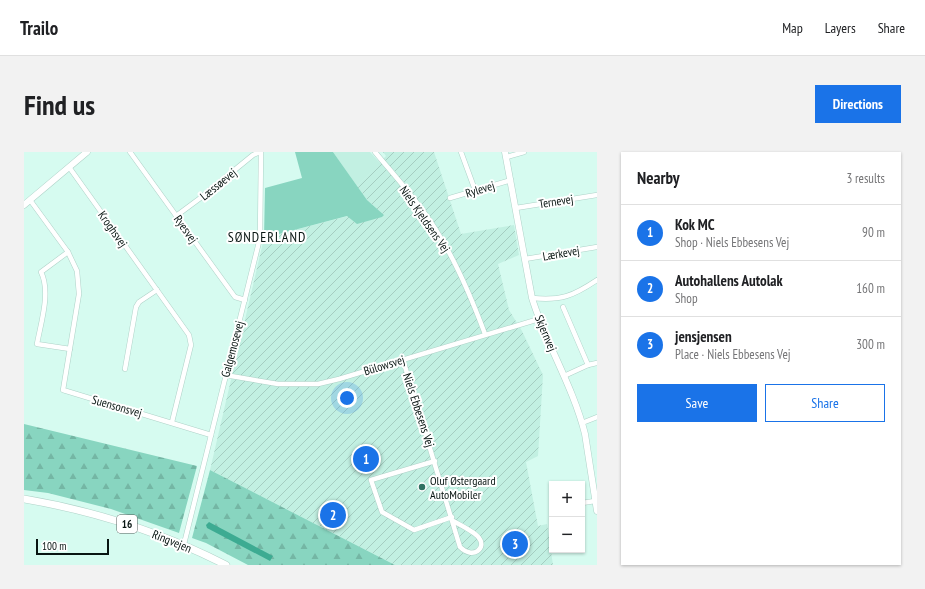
<!DOCTYPE html>
<html lang="en">
<head>
<meta charset="utf-8">
<style>
  :root { --surface:#fff; --page:#f2f2f2; --text:#202124; --muted:#757577; --line:#e0e0e0; --accent:#1a73e8 }
  body { margin:0; font-family:"PT Sans Narrow",sans-serif; background:var(--page); color:var(--text) }
  .controls { position:absolute; right:12px; bottom:12px; display:grid; overflow:hidden; border-radius:0px; box-shadow:0 1px 3px #0004 }
  .controls button { width:36px; height:36px; display:grid; place-items:center; padding:0; border:0; border-bottom:1px solid var(--line); background:var(--surface); color:var(--text); font:20px sans-serif }
  .scale { position:absolute; left:12px; bottom:10px; width:73px; box-sizing:border-box; padding-left:4px; border:2px solid #081512; border-top:0; font-size:11px; line-height:14px; white-space:nowrap; color:#081512; -webkit-text-stroke:3px #fff; paint-order:stroke }
  .you { position:absolute; left:323px; top:246px; width:14px; height:14px; margin:-10px; border:3px solid #fff; border-radius:50%; background:#1a73e8; box-shadow:0 0 0 6px #1a73e833 }
  .badge { display:grid; place-items:center; width:26px; height:26px; border-radius:50%; background:var(--accent); color:#fff; font-size:13px; font-weight:700 }
  .pin { position:absolute; translate:-50% -50%; border:2px solid #fff; box-shadow:0 1px 4px #0006 }
  .list { margin:0; padding:0; list-style:none }
  h2 { display:flex; justify-content:space-between; align-items:center; height:52px; margin:0; padding:0 16px; font-size:17px }
  h2 small { font-size:13px; font-weight:400; color:var(--muted) }
  .list li { display:grid; grid-template-columns:26px 1fr auto; gap:12px; align-items:center; box-sizing:border-box; height:56px; padding:0 16px; border-top:1px solid var(--line) }
  .list b { display:block; font-size:15px; white-space:nowrap }
  .list p { margin:0; font-size:13px; white-space:nowrap; color:var(--muted) }
  .list em { font-size:13px; font-style:normal; color:var(--muted) }
  .actions { display:flex; gap:8px; padding:12px 16px }
  .actions a { flex:1; padding:9px 0; border:1px solid var(--accent); border-radius:0px; text-align:center; font-size:14px; color:var(--accent) }
  .actions .main { background:var(--accent); color:#fff }
  .map { position:relative; flex:none; width:573px; height:413px; overflow:hidden; border-radius:0px }
  header { display:flex; align-items:center; gap:24px; box-sizing:border-box; height:56px; padding:0 20px; background:var(--surface); border-bottom:1px solid var(--line) }
  header strong { font-size:19px }
  nav { display:flex; gap:22px; margin-inline-start:auto; font-size:14px }
  .intro { display:flex; align-items:center; justify-content:space-between; box-sizing:border-box; height:96px; padding:0 24px }
  h1 { margin:0; font-size:28px }
  .button { padding:10px 18px; border-radius:0px; background:var(--accent); color:#fff; font-size:14px; font-weight:700 }
  main { display:flex; gap:24px; padding:0 24px }
  aside { flex:1; background:var(--surface); border-radius:0px; box-shadow:0 1px 3px #0004 }
  .map>svg:first-child { display:block }
  .built { fill:#c2f0e2 }
  .industrial { fill:url(#industrial-furrows) }
  .forest { fill:url(#forest-firs) }
  .pitch { fill:#88d5c0 }
  .water { fill:url(#water-ripples) }
  .lines { fill:none; stroke-linecap:round; stroke-linejoin:round }
  .street-casing { stroke:#afd2c8; stroke-width:5.5 }
  .secondary-casing { stroke:#afd2c8; stroke-width:7 }
  .primary-casing { stroke:#afd2c8; stroke-width:8 }
  .street { stroke:#fff; stroke-width:4.5 }
  .secondary { stroke:#fff; stroke-width:6 }
  .primary { stroke:#fff; stroke-width:7 }
  .poi-dot { fill:#307162; stroke:#fff; stroke-width:1.5 }
  .labels { text-anchor:middle; dominant-baseline:central; stroke-width:4; stroke-linejoin:round; paint-order:stroke }
  .shield { fill:#fff; stroke:#525b59; stroke-width:1 }
  .shield-label { font-size:11px; font-weight:bold; fill:#081512 }
  .street-label { font-size:12px; fill:#081512; stroke:#fff }
  .poi-label { font-size:12px; fill:#081512; stroke:#fff; text-anchor:start }
  .quarter-label { font-size:14px; letter-spacing:1px; fill:#081512; stroke:#fff }
</style>
</head>
<body>
<header>
<strong>Trailo</strong>
<nav><a>Map</a><a>Layers</a><a>Share</a></nav>
</header>
<div class="intro"><h1>Find us</h1><a class="button">Directions</a></div>
<main>
<div class="map">
<svg width="573" height="413" viewBox="0 0 573 413">
  <defs>
    <pattern id="industrial-furrows" width="10" height="10" patternUnits="userSpaceOnUse"><rect width="10" height="10" fill="#c2f0e2"/><path d="M-1 1l2-2M0 10L10 0M9 11l2-2" fill="none" stroke="#a5cdc1"/></pattern>
    <pattern id="forest-firs" width="22" height="20" patternUnits="userSpaceOnUse"><rect width="22" height="20" fill="#88d5c0"/><path d="M5 1l3.5 6h-7zM16 11l3.5 6h-7z" fill="#74b6a4"/></pattern>
    <pattern id="water-ripples" width="26" height="14" patternUnits="userSpaceOnUse"><rect width="26" height="14" fill="#3dab92"/><path d="M2 4q2-2 4 0t4 0M15 11q2-2 4 0t4 0" fill="none" stroke="#318a76"/></pattern>
  </defs>
  <rect width="100%" height="100%" fill="#d6fbf0"/>
  <polygon class="built" points="309,0 346,0 356,11 333,34"/>
  <polygon class="industrial" points="359,0 410,0 437,82 490,73 495,103 474,112 485,158 498,179 519,223 514,304 502,310 514,374 523,372 529,413 371,413 186,318 240,86 324,64 360,63 343,48 333,34 362,4"/>
  <g class="forest">
    <polygon points="0,272 173,314 155,381 87,357 24,341 0,338"/>
    <polygon points="186,318 371,413 224,413 182,391 168,386"/>
  </g>
  <polygon class="pitch" points="271,0 309,0 343,48 360,63 358,65 333,72 323,64 240,86 241,36 278,26"/>
  <polygon class="water" points="185,370 249,404 246,409 183,376 182,373"/>
  <g class="lines">
    <g class="street-casing">
      <g id="street">
        <polyline points="106,0 211,145 221,148"/>
        <path d="M351,0C374,28 400,56 418,88C436,118 449,150 461,182"/>
        <polyline points="437,0 451,38"/>
        <polyline points="483,5 500,0"/>
        <polyline points="45,15 165,183 167,193 148,270"/>
        <polyline points="426,46 487,28"/>
        <polyline points="6,48 44,100 53,119 55,142 39,238 187,283"/>
        <polyline points="492,56 573,43"/>
        <polyline points="152,64 175,47 229,3 236,0"/>
        <path d="M44,100L17,120C27,140 17,170 13,192L46,197"/>
        <polyline points="501,107 573,95"/>
        <path d="M508,146C537,149 549,144 573,128"/>
        <polyline points="539,155 564,213"/>
        <path d="M379,208L436,395C449,408 463,396 455,386C451,380 436,373 429,369"/>
        <polyline points="101,217 112,155 115,150 133,138"/>
        <polyline points="201,223 254,232 294,232 315,227 515,167"/>
        <polyline points="540,224 564,213 573,211"/>
        <polyline points="558,271 573,265"/>
        <polyline points="411,309 347,328 358,360 390,378 428,365"/>
        <polyline points="558,351 571,349"/>
        <polyline points="160,392 236,86 237,0"/>
      </g>
    </g>
    <g class="secondary-casing">
      <g id="secondary">
        <path d="M481,0L508,146C522,192 549,234 561,282L573,359"/>
        <polyline points="0,53 63,0"/>
      </g>
    </g>
    <g class="primary-casing">
      <path id="primary" d="M0,347C71,359 137,380 202,413"/>
    </g>
    <use href="#street" class="street"/>
    <use href="#secondary" class="secondary"/>
    <use href="#primary" class="primary"/>
  </g>
  <circle class="poi-dot" cx="398" cy="335" r="4"/>
  <g class="labels">
    <rect class="shield" x="93" y="363" width="20" height="18" rx="3"/>
    <g class="shield-label">
      <text x="103" y="372">16</text>
    </g>
    <g class="street-label">
      <text transform="translate(194 32) rotate(-39)">Læssøevej</text>
      <text transform="translate(456 37) rotate(-17)">Rylevej</text>
      <text transform="translate(532 49) rotate(-9)">Ternevej</text>
      <text transform="translate(401 67) rotate(55)">Niels Kjeldsens Vej</text>
      <text transform="translate(89 77) rotate(55)">Kroghsvej</text>
      <text transform="translate(162 77) rotate(54)">Ryesvej</text>
      <text transform="translate(537 101) rotate(-10)">Lærkevej</text>
      <text transform="translate(522 181) rotate(67)">Skjernvej</text>
      <text transform="translate(208 197) rotate(-75)">Galgemosevej</text>
      <text transform="translate(360 213) rotate(-17)">Bülowsvej</text>
      <text transform="translate(93 254) rotate(16)">Suensonsvej</text>
      <text transform="translate(395 258) rotate(72)">Niels Ebbesens Vej</text>
      <text transform="translate(148 389) rotate(22)">Ringvejen</text>
    </g>
    <g class="poi-label">
      <text x="406" y="328">Oluf Østergaard<tspan x="406" dy="14">AutoMobiler</tspan></text>
    </g>
    <g class="quarter-label">
      <text x="243" y="85">SØNDERLAND</text>
    </g>
  </g>
</svg>
<div class="controls">
<button>+</button>
<button>−</button>
</div>
<div class="scale">100 m</div>
<div class="you"></div>
<div class="pin badge" style="left:342px;top:307px">1</div>
<div class="pin badge" style="left:309px;top:363px">2</div>
<div class="pin badge" style="left:491px;top:392px">3</div>
</div>
<aside>
<h2>Nearby<small>3 results</small></h2>
<ul class="list">
<li><span class="badge">1</span><div><b>Kok MC</b><p>Shop · Niels Ebbesens Vej</p></div><em>90 m</em></li>
<li><span class="badge">2</span><div><b>Autohallens Autolak</b><p>Shop</p></div><em>160 m</em></li>
<li><span class="badge">3</span><div><b>jensjensen</b><p>Place · Niels Ebbesens Vej</p></div><em>300 m</em></li>
</ul>
<div class="actions"><a class="main">Save</a><a>Share</a></div>
</aside>
</main>
</body>
</html>
